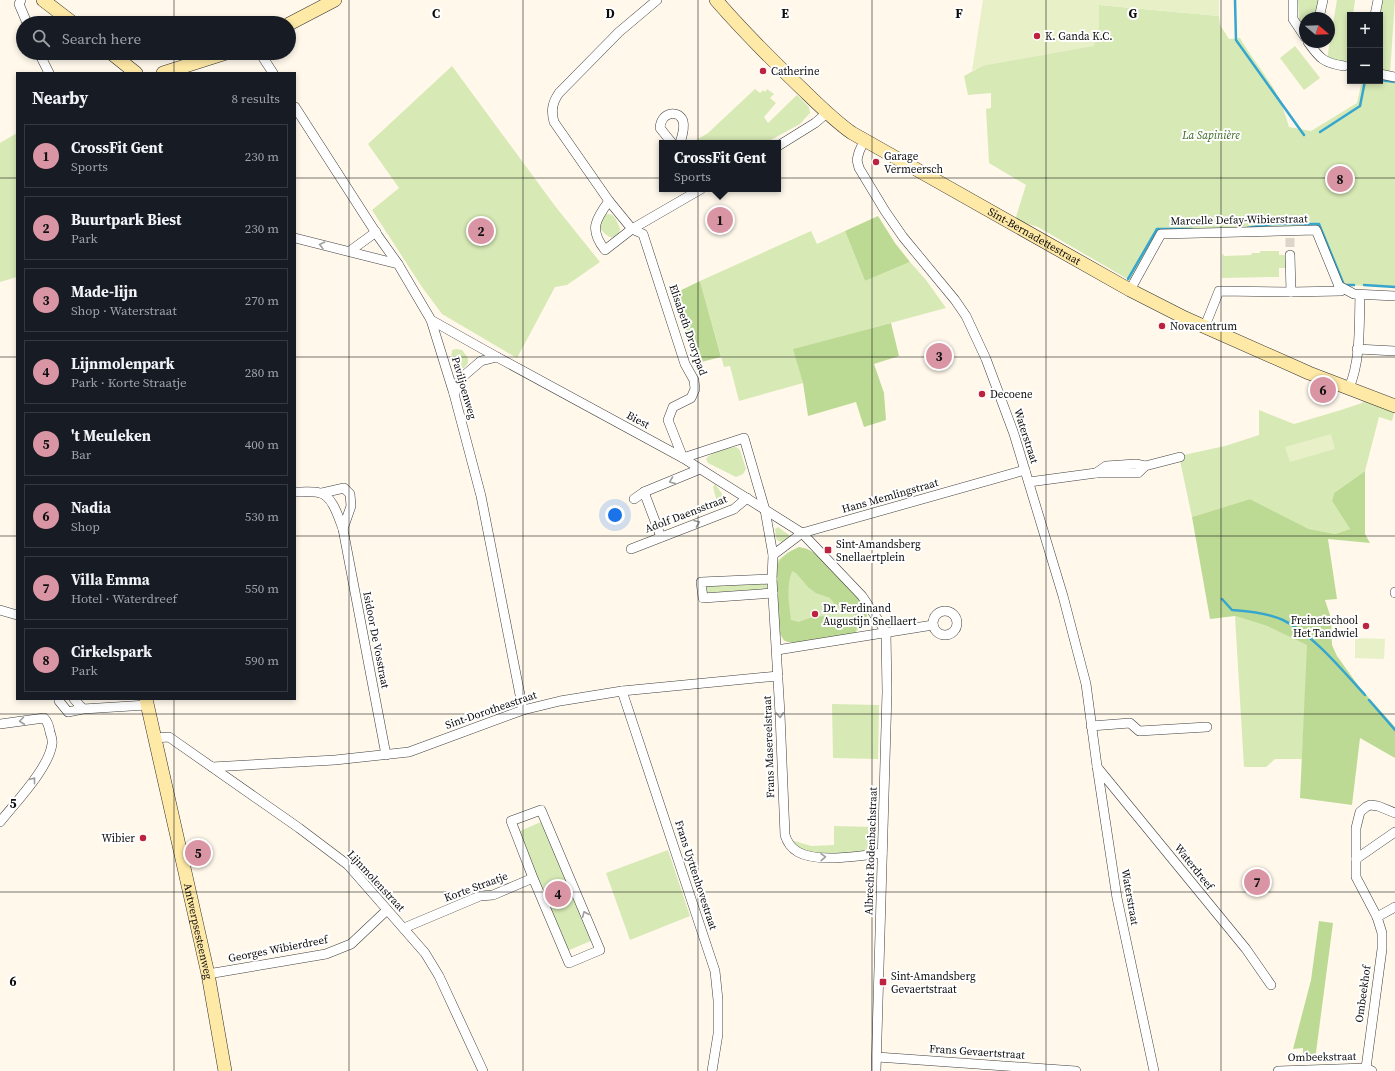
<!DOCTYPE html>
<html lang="en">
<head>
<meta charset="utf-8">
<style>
  :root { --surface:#171b24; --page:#242831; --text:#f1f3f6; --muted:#9ea1a6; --line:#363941; --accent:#da95a4 }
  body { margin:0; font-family:"Source Serif 4",serif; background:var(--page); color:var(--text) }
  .controls { position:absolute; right:12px; top:12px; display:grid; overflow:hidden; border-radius:0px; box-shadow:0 2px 6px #0003 }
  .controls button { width:36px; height:36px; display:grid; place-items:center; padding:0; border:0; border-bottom:1px solid var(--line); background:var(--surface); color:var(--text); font:20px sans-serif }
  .compass { position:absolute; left:1299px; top:12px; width:36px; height:36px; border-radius:50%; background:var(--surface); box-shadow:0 2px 6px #0003; rotate:109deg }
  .you { position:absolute; left:615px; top:515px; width:14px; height:14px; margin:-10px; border:3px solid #fff; border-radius:50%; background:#1a73e8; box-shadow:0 0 0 6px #1a73e833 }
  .badge { display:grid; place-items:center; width:26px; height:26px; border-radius:50%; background:var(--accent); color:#111; font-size:13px; font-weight:700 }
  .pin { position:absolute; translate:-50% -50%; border:2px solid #fff; box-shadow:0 1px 4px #0006 }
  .popup { position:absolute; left:659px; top:140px; width:122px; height:52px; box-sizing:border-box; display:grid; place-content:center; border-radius:0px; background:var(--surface); filter:drop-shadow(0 1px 3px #0005); font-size:13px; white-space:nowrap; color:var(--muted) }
  .popup b { font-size:15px; color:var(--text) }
  .popup::after { content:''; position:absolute; left:50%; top:100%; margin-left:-8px; border:8px solid transparent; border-top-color:var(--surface) }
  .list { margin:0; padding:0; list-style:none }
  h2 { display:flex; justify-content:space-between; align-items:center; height:52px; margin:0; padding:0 16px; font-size:17px }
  h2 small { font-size:13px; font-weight:400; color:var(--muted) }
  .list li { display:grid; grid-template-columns:26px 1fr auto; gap:12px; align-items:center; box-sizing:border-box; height:64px; margin:0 8px 8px; padding:0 8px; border:1px solid var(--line); border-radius:0px }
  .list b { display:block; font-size:15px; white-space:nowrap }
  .list p { margin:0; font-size:13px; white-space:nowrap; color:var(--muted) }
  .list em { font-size:13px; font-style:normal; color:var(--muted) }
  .icon { flex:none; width:22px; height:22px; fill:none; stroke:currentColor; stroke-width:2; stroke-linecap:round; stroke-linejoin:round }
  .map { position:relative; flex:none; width:1395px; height:1071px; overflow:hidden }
  .search { position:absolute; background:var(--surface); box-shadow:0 2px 6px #0003; left:16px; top:16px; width:280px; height:44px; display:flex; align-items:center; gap:10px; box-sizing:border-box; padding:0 14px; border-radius:22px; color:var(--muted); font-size:15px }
  .panel { position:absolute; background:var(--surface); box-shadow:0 2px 6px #0003; left:16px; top:72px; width:280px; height:628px; border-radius:0px }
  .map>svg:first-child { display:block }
  .green { fill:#d7e9b5 }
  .forest { fill:#bdda94 }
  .pitch { fill:#e7f0c7 }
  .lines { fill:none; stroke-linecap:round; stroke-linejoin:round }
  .stream { stroke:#36a6ce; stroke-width:2.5 }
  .street-tunnel { stroke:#dbd5ca; stroke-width:9; stroke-dasharray:9 4.5; stroke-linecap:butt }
  .street-casing { stroke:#3f3f3f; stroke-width:10 }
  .secondary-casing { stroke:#2e2e2e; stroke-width:14 }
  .street { stroke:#fff; stroke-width:9 }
  .secondary { stroke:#ffe9a6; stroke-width:13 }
  .oneway { stroke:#9e9e9e }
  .grid { fill:none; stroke:#0c0c0c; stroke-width:1; stroke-opacity:0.55 }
  .poi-dot { fill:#bd233f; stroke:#fff; stroke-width:1.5 }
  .labels { text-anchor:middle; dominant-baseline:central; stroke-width:4; stroke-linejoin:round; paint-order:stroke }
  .poi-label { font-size:11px; fill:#0c0c0c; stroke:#fff; text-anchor:start }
  .park-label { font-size:11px; font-style:italic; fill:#35641c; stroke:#fff }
  .street-label { font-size:11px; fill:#0c0c0c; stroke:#fff }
  .grid-label { font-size:13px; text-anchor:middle; font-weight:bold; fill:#0c0c0c; stroke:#fff; stroke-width:4; stroke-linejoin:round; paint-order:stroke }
</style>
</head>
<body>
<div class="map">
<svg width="1395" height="1071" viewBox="0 0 1395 1071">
  <rect width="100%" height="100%" fill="#fff8eb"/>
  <g class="green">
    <polygon points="1298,0 1319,0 1316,18 1305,18 1305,30 1299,19"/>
    <polygon points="1337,0 1355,0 1353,15 1350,15 1350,62 1327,59"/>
    <polygon points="1381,0 1395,0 1390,73 1380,72 1379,15"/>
    <path d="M1099,5L1219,16L1220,25L1229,39L1240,38C1252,59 1268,77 1279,98C1283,107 1286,117 1289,127L1311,131L1357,103L1362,81H1380V80L1395,82V287L1344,285L1317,228L1159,231L1131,281L1038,227L1015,220L1026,185L989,163L986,109L991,108V93L968,95L964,76L982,66L1099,26Z"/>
    <polygon points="1295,46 1320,78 1304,90 1280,58"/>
    <polygon points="452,66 555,206 600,262 567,285 555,287 517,358 442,314 422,287 372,210 399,188 368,144"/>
    <polygon points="755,89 760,93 763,90 765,92 767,89 774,94 770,98 776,103 764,117 768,123 797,95 809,107 810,113 800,124 765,143 693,143 693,142 708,133"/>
    <polygon points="17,133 17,277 0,282 0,143"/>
    <path d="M607,214C616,214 617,222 620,229C618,245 604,236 599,226L604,215Z"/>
    <polygon points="811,231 817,244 845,231 865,281 910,262 926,280 946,308 794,349 803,383 739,401 730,366 724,367 700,281"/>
    <polygon points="1260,251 1279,251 1279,255 1287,255 1287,268 1279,268 1279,277 1222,278 1222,254 1223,254 1224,256 1251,255 1252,253 1260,253"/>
    <path d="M456,349L462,350L468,358V363L464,368C457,369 455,366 451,360L452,350Z"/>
    <polygon points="1365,399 1395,410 1392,421 1379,417 1365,471 1334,493 1332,501 1350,529 1335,534 1309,529 1250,499 1192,517 1179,456 1225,446 1259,435 1259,410 1294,424 1341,410 1362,403"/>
    <path d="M736,447L740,450L746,469L743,474L736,477L708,463L706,459C712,451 727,448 736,447Z"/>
    <polygon points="715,484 725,498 726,504 718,506 713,487"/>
    <polygon points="778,527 789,535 788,539 783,542 778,541 776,538 775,529"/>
    <polygon points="799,547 807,549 867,615 865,623 855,633 788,642 783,640 778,560 787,553"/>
    <polygon points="767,583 767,591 706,594 705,586"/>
    <polygon points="1235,616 1267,626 1308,645 1302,759 1275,759 1266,767 1244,767"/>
    <polygon points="832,704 879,705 878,759 833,758"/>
    <polygon points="543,821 593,940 567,951 518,832"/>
    <path d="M834,826L876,827V852C856,853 813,859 797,847C795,845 792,842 791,840L811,846L834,845Z"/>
    <polygon points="668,850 690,916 630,940 606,873"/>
  </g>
  <g class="forest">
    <polygon points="878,216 895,243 910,262 865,281 845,231"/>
    <polygon points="700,281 721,357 697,363 673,294"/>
    <polygon points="891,323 899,356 874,364 884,393 886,420 864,427 856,402 808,416 803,383 793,349"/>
    <polygon points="1365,471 1365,534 1370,543 1328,539 1337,599 1325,600 1331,618 1332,645 1337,656 1360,688 1395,727 1395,758 1360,738 1352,805 1300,798 1307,645 1267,626 1235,616 1210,619 1192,517 1250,499 1309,529 1335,534 1350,529 1332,501 1334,493"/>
    <path d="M799,547L807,549L817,554L859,599L867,615L865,623L861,626L857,617L847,606H839L835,604L830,598L816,593L809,588L796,573L792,571C786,587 789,603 791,620L799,622C823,612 835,616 857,628L855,633C842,635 794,648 784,640C782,638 781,635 779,632L775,569C780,557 788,552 799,547Z"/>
    <polygon points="1319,921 1333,923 1315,1060 1303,1060 1303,1048 1293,1049 1311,980"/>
  </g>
  <g class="pitch">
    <polygon points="983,0 1219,0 1219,16 1099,5 1099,26 1094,46 982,66 972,71"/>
    <polygon points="1331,434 1335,449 1290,462 1285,447"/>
    <polygon points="1355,638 1385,639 1384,659 1355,658"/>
  </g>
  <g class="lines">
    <g class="stream">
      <polyline points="1235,0 1236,40 1304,135"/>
      <polyline points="1380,80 1395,82"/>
      <polyline points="1320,132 1360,106 1365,81"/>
      <polyline points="1247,228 1272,224 1319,224 1344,285 1354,285"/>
      <polyline points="1128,279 1157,229 1192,229"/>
      <polyline points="1364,285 1395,287"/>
      <path d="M1222,599L1232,610C1248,611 1268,613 1283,620C1314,635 1342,670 1365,695"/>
      <polyline points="1369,700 1395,730"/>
    </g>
    <polyline class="street-tunnel" points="1290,238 1290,255"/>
    <g class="street-casing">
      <g id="street">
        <polyline points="21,0 19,4 27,23"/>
        <path d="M657,0L619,32L559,93C552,103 551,111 554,122L609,201L632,229L643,234L685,364L694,380L695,389L691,398L673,407L668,420L683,458L744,438L765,510L773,555L772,579L780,714L785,835C787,842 791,848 798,852C817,863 860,856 882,853"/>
        <polyline points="1293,0 1293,19 1305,37"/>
        <polyline points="1375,15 1378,0"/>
        <polyline points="1319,18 1323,0"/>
        <path d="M1308,42C1320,59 1324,63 1344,66"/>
        <polyline points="39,53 49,73"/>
        <polyline points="260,53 273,73"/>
        <polyline points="1380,74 1395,77"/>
        <polyline points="295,107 378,236 398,264 431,320 454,394 481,496 523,710"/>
        <polyline points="864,141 859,152 857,160 859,168 885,211 903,237 955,300 966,316 986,359 1014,434 1063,596 1086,684 1097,766 1117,898 1154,1071"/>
        <path d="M672,143L660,128C661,112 678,109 683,121C685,128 682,137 680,143"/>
        <polyline points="778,146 815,123 827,113"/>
        <path d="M609,201C595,220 589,230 605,250L632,229L701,189"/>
        <polyline points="295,238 398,264"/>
        <polyline points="350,251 376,232"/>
        <polyline points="1290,255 1291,292"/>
        <polyline points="1339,286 1354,294 1395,296"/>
        <polyline points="1130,290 1161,234 1316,230 1341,291 1291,292 1219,291 1205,326"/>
        <polyline points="431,320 497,357 683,458 802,533 862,596 886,632"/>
        <polyline points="1357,349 1395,351"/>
        <path d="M1349,388C1361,360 1359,325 1360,295"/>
        <polyline points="454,394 460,379 481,361 497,357"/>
        <polyline points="1096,473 1106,466 1136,464 1145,466"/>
        <polyline points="1029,482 1096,473 1138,473 1145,466 1180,457"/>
        <path d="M295,492C303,492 313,491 320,493C333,496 339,519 343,529L386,755"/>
        <polyline points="644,492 661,537"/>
        <polyline points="322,493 344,488 350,494 351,506 343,529"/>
        <polyline points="634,499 644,492 700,469"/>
        <polyline points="631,549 734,509 747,498"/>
        <polyline points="773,555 802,533 1025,470"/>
        <polyline points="772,579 701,582 703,598 773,593"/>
        <polyline points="1395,592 1395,593"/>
        <polyline points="0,610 17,615"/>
        <circle cx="945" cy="623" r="12"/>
        <polyline points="777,650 933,625"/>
        <polyline points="622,691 715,971 718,1000 718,1034 712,1071"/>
        <polyline points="59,699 59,701 68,712 83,709 147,705"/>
        <polyline points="74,699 83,709"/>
        <path d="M0,724L44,718C48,722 49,726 50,732C51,736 53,740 52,744C49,768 15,803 0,822"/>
        <polyline points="1091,726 1130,723 1139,731 1207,727"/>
        <polyline points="154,738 169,737 299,828 348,865 425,953 439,976 483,1071"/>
        <polyline points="212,767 335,760 409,752 523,710 560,701 622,691 778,676"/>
        <polyline points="1097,767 1246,949 1271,985"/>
        <polyline points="1356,859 1395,832"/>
        <polyline points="1377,917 1395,907"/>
        <polyline points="404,928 480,896 493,895 533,878 569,963 600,950 541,810 511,821 533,878"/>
        <polyline points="208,974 326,954 351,944 387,910"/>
        <polyline points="877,1057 1076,1071"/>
        <polyline points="876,1071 887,692 886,632"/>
        <polyline points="1278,1071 1366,1068"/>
        <polyline points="1372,1071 1366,1068 1382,949 1382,933 1377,917 1356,877 1356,828 1360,812 1366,807 1370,805 1378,806 1395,813"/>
      </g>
    </g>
    <g class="secondary-casing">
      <g id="secondary">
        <polyline points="43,0 73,23"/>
        <path id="s1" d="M716,0C742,30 769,57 797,84C815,101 832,119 852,133L1130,290L1185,318L1309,373L1395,406"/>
        <polyline points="289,24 335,0"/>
        <polyline points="111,53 136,73"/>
        <polyline points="163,73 226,53"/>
        <path id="s2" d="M146,699L208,974L225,1071"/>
      </g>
    </g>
    <use href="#street" class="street"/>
    <use href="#secondary" class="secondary"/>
  </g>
  <defs><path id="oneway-chevron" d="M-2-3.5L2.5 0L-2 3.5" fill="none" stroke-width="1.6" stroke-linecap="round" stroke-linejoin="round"/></defs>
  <g class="oneway">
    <use href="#oneway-chevron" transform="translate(322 245) rotate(-166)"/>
    <use href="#oneway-chevron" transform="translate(672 481) rotate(159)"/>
    <use href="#oneway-chevron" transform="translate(697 523) rotate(-21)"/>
    <use href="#oneway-chevron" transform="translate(780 715) rotate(87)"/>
    <use href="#oneway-chevron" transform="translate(22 721) rotate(173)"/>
    <use href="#oneway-chevron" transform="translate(33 780) rotate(-52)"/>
    <use href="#oneway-chevron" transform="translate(823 857) rotate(-1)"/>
    <use href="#oneway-chevron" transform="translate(585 914) rotate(-113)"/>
  </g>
  <path class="grid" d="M174,0V23M349,0V1071M523,0V1071M698,0V1071M872,0V1071M1046,0V1071M1221,0V1071M174,53V73M0,178H17M295,178H1395M0,357H17M295,357H1395M0,536H17M295,536H1395M174,699V1071M0,714H1395M0,892H1395"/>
  <g class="poi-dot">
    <circle cx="1037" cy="36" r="4"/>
    <circle cx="763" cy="71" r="4"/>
    <circle cx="876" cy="162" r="4"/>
    <circle cx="1162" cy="326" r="4"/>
    <circle cx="982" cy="394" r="4"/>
    <rect x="824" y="546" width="8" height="8" rx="2"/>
    <circle cx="815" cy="614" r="4"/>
    <circle cx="1366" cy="626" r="4"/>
    <circle cx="143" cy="838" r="4"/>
    <rect x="879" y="978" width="8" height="8" rx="2"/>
  </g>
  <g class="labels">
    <g class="poi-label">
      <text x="1045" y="36">K. Ganda K.C.</text>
      <text x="771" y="71">Catherine</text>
      <text x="884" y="156">Garage<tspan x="884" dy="13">Vermeersch</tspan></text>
      <text x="1170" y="326">Novacentrum</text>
      <text x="990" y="394">Decoene</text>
      <text x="836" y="544">Sint-Amandsberg<tspan x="836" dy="13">Snellaertplein</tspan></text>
      <text x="823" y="608">Dr. Ferdinand<tspan x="823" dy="13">Augustijn Snellaert</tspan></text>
      <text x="1358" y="620" text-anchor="end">Freinetschool<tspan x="1358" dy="13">Het Tandwiel</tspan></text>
      <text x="135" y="838" text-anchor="end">Wibier</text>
      <text x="891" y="976">Sint-Amandsberg<tspan x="891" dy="13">Gevaertstraat</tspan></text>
    </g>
    <g class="park-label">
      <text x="1211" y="135">La Sapinière</text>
    </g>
    <g class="street-label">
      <text transform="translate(1239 220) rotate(-1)">Marcelle Defay-Wibierstraat</text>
      <text stroke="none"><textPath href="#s1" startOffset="400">Sint-Bernadettestraat</textPath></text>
      <text transform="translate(688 330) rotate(71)">Elisabeth Drorypad</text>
      <text transform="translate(464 388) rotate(74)">Paviljoenweg</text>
      <text transform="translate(638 420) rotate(28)">Biest</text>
      <text transform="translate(1026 436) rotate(72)">Waterstraat</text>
      <text transform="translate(890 496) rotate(-16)">Hans Memlingstraat</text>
      <text transform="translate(686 514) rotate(-21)">Adolf Daensstraat</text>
      <text transform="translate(376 640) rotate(79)">Isidoor De Vosstraat</text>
      <text transform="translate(491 710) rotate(-19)">Sint-Dorotheastraat</text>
      <text transform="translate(769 747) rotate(-92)">Frans Masereelstraat</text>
      <text transform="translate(871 851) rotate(-88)">Albrecht Rodenbachstraat</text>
      <text transform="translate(1194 867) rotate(51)">Waterdreef</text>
      <text transform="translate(696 875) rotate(72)">Frans Uyttenhovestraat</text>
      <text transform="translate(376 881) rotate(47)">Lijnmolenstraat</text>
      <text transform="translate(476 887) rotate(-20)">Korte Straatje</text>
      <text transform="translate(1130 897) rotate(80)">Waterstraat</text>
      <text stroke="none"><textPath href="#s2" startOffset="238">Antwerpsesteenweg</textPath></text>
      <text transform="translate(278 949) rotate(-11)">Georges Wibierdreef</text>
      <text transform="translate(1363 994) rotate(-82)">Ombeekhof</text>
      <text transform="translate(977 1052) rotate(4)">Frans Gevaertstraat</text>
      <text transform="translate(1322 1057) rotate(-1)">Ombeekstraat</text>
    </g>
  </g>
  <g class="grid-label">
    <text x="436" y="18">C</text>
    <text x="610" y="18">D</text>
    <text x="785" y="18">E</text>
    <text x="959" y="18">F</text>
    <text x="1133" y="18">G</text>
    <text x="13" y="808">5</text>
    <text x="13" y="986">6</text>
  </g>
</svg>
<div class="controls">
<button>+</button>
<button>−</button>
</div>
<svg class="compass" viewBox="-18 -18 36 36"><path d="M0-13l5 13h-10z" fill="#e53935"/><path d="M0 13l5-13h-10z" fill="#9ea1a6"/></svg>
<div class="you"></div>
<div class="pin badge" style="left:720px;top:220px">1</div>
<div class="popup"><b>CrossFit Gent</b>Sports</div>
<div class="pin badge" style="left:481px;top:231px">2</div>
<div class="pin badge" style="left:939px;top:356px">3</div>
<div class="pin badge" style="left:558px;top:894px">4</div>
<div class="pin badge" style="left:198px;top:853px">5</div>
<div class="pin badge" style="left:1323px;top:390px">6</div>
<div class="pin badge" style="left:1257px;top:882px">7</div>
<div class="pin badge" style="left:1340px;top:179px">8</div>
<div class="search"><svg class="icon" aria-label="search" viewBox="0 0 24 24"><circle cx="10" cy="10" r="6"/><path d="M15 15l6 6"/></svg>Search here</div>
<section class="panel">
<h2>Nearby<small>8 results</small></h2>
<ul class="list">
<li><span class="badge">1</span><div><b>CrossFit Gent</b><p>Sports</p></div><em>230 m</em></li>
<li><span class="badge">2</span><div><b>Buurtpark Biest</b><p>Park</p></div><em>230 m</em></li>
<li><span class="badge">3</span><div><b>Made-lijn</b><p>Shop · Waterstraat</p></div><em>270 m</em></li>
<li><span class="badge">4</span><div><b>Lijnmolenpark</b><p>Park · Korte Straatje</p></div><em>280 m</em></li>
<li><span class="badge">5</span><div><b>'t Meuleken</b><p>Bar</p></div><em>400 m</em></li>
<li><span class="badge">6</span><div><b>Nadia</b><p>Shop</p></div><em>530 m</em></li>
<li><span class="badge">7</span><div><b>Villa Emma</b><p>Hotel · Waterdreef</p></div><em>550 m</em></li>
<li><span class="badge">8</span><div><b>Cirkelspark</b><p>Park</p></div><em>590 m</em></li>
</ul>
</section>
</div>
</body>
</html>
